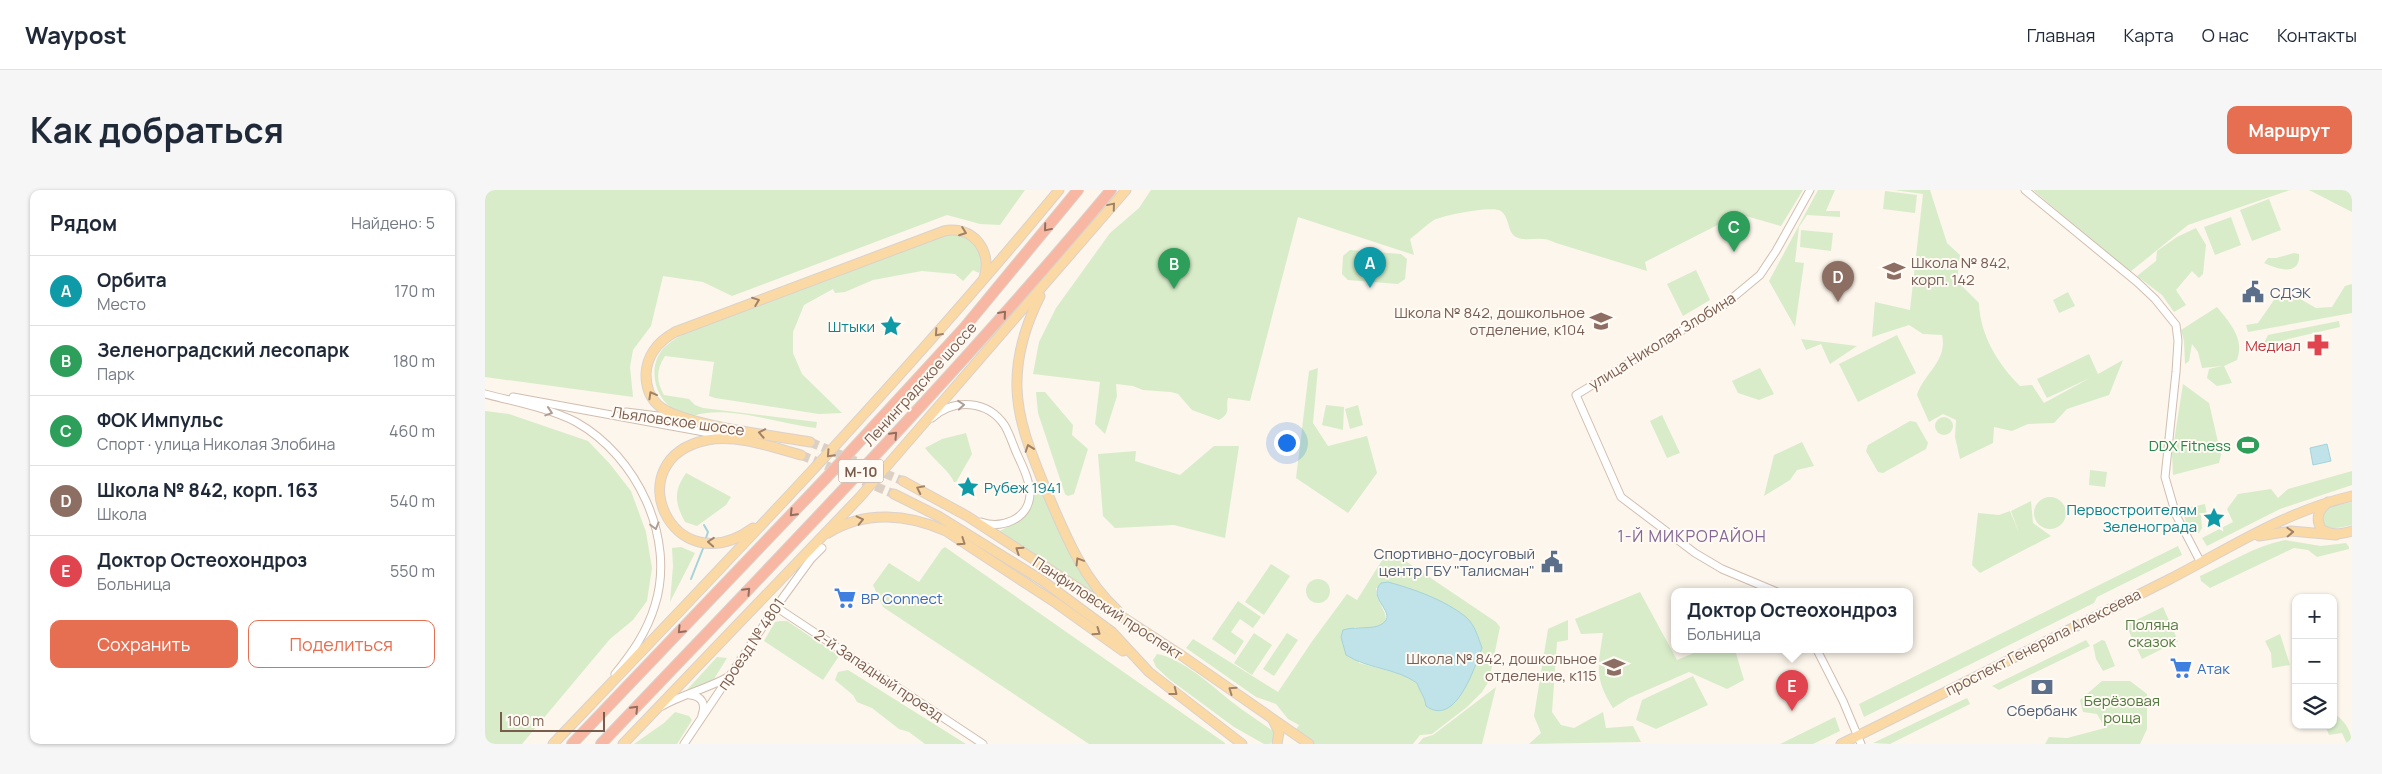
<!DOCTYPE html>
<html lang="ru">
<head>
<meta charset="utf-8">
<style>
  :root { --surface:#fff; --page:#f6f6f7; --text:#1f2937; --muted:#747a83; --line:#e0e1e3; --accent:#e76f51 }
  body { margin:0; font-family:Manrope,sans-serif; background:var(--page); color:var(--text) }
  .controls { position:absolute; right:15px; bottom:15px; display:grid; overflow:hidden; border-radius:10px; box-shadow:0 1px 4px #0004 }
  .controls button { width:45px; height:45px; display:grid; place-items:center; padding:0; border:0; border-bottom:1px solid var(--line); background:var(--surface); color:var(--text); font:25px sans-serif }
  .scale { position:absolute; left:15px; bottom:12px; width:105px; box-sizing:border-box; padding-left:5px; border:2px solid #7a5c4d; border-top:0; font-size:14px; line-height:18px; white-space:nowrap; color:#7a5c4d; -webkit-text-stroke:4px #fffaf3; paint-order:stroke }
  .you { position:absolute; left:801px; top:252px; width:18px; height:18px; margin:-12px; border:4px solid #fff; border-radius:50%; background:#1a73e8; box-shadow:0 0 0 8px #1a73e833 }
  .badge { display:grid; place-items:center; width:32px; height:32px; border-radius:50%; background:var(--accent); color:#fff; font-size:16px; font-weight:700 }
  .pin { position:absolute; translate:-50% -41px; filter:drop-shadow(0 1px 2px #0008) }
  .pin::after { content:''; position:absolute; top:26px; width:18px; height:15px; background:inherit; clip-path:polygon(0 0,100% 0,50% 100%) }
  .popup { position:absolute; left:1186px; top:398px; width:242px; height:65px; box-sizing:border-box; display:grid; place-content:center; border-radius:10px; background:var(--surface); filter:drop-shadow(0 1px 4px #0005); font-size:16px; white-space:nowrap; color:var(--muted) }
  .popup b { font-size:19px; color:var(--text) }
  .popup::after { content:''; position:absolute; left:50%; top:100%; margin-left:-10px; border:10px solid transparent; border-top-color:var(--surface) }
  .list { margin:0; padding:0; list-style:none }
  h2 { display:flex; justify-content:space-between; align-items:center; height:65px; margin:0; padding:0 20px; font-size:21px }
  h2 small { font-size:16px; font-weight:400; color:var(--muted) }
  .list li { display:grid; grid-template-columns:32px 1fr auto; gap:15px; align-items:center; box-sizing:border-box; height:70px; padding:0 20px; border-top:1px solid var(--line) }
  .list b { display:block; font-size:19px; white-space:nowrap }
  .list p { margin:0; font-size:16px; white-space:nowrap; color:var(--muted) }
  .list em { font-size:16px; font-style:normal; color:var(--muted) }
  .actions { display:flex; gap:10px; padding:15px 20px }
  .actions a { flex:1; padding:11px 0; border:1px solid var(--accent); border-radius:10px; text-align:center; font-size:18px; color:var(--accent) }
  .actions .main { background:var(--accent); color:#fff }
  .icon { flex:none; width:28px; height:28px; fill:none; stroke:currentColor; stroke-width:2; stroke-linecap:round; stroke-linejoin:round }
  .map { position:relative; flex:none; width:1867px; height:554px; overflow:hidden; border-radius:10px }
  header { display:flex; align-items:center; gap:30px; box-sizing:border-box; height:70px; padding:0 25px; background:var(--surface); border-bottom:1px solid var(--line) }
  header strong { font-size:24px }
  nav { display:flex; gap:28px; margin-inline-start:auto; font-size:18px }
  .intro { display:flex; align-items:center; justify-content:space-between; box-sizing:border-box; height:120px; padding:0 30px }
  h1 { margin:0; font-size:35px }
  .button { padding:12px 22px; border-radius:10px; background:var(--accent); color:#fff; font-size:18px; font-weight:700 }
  main { display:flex; gap:30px; padding:0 30px }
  aside { flex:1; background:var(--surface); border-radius:10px; box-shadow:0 1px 4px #0004 }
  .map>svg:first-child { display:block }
  .green { fill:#d8ecc9; fill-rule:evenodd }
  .water { fill:#bfe3e8; stroke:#a5d3da }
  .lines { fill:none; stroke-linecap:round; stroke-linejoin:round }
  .stream { stroke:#a5d3da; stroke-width:2 }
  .major-tunnel { stroke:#dcd0c4; stroke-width:9; stroke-dasharray:9 4.5; stroke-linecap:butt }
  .minor-casing { stroke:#d1beb0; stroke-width:9 }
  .major-casing { stroke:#dad1cd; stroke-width:11 }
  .highway-casing { stroke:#dad1cd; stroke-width:12 }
  .minor { stroke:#fff; stroke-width:7 }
  .major { stroke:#fbd9a5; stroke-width:9 }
  .highway { stroke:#f7b7a3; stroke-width:10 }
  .oneway { stroke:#a18267 }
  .oneway2 { stroke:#936e5e }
  .oneway3 { stroke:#af9d94 }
  .labels { text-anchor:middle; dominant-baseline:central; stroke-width:4; stroke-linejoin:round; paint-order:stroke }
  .shield { fill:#fffaf3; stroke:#a28b7f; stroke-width:1 }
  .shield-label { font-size:14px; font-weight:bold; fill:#7a5c4d }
  .education-label { font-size:15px; fill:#785e54; stroke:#fffaf3; text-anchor:end }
  .service-label { font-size:15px; fill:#4e5e75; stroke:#fffaf3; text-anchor:start }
  .culture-label { font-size:15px; fill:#0d838f; stroke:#fffaf3; text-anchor:end }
  .street-label { font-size:15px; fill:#7a5c4d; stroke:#fffaf3 }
  .health-label { font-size:15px; fill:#be3a42; stroke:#fffaf3; text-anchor:end }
  .leisure-label { font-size:15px; fill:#27864d; stroke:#fffaf3; text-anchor:end }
  .shop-label { font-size:15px; fill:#366cbe; stroke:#fffaf3; text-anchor:start }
  .park-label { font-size:15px; fill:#537a41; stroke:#fffaf3 }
  .neighbourhood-label { font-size:16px; letter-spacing:1px; fill:#846695; stroke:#fffaf3 }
</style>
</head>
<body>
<header>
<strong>Waypost</strong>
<nav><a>Главная</a><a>Карта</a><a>О нас</a><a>Контакты</a></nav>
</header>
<div class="intro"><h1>Как добраться</h1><a class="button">Маршрут</a></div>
<main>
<aside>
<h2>Рядом<small>Найдено: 5</small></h2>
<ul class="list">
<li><span class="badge" style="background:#0f9aa8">A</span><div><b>Орбита</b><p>Место</p></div><em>170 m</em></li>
<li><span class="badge" style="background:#2e9e5b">B</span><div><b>Зеленоградский лесопарк</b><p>Парк</p></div><em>180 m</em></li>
<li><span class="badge" style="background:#2e9e5b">C</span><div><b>ФОК Импульс</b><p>Спорт · улица Николая Злобина</p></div><em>460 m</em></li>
<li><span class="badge" style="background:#8d6e63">D</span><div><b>Школа № 842, корп. 163</b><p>Школа</p></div><em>540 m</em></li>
<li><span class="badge" style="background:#e0444e">E</span><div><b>Доктор Остеохондроз</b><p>Больница</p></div><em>550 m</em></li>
</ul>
<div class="actions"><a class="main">Сохранить</a><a>Поделиться</a></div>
</aside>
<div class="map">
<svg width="1867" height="554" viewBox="0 0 1867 554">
  <rect width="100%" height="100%" fill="#fdf6ec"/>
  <g class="green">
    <polygon points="0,0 540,0 515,35 495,34 462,25 247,106 218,92 178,86 166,136 148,160 145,177 148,207 0,187"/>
    <path d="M666,0H1318L1296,36L1254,24L1160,72L1162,81L1071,53C1055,44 1043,53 1031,47C1022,42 1025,28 1016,21C1008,15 959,25 949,30C941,35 933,43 925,49L929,65L813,27L765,211L743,208C740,219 747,222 734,230L707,220L693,204L686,202L658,200L648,196L631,194L632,206L620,244L610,234L615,192L548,184L554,152L571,118L625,43L654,18Z"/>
    <polygon points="1333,0 1350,0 1341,21 1355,21 1355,27 1322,25 1314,37 1310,72 1319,73 1310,137 1284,91"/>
    <path d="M1409,0H1445L1462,53L1475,65L1472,91L1494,113C1495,145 1513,174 1535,196L1547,195L1559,213L1605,188L1562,208L1552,189L1604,164L1613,184L1638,170L1624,205L1582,219L1569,233L1543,234L1527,241L1509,237L1508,253L1475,269L1470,247L1471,230L1458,224L1444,232L1432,205C1439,183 1463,171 1457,145L1438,144L1424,135L1387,147L1390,112L1425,120L1438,4Z"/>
    <polygon points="1548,0 1805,0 1703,35 1645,82"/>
    <polygon points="1824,0 1867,0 1867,22"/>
    <polygon points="1400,1 1432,5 1430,23 1398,19"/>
    <polygon points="1784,9 1796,40 1767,51 1755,20"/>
    <polygon points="1746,27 1756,55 1730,65 1719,37"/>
    <polygon points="1711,38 1721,55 1718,84 1714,88 1707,81 1691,100 1701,115 1689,122 1677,105 1652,86 1671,71 1672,61 1692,47"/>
    <polygon points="1316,40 1348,43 1346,61 1315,57"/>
    <path d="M459,45C465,45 471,44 476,46C492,50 504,69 494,83L488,80L478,91L470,84L437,81L388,90L360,102L350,103L348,99L319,115L308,142V163L317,184L357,223L334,224L230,208L224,206L229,172L180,166C171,180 171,191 179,205L204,209L210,215L218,218L332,232L331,238C296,234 240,214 208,226C202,224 196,223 190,220C168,208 161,172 182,155C212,131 257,121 293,108C349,88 404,67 459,45Z"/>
    <polygon points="865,60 916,64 922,69 920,89 913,94 863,90 857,84 858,66"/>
    <path d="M1809,63L1814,64C1816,87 1792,79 1779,73L1783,68H1791Z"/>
    <polygon points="1211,80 1225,110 1198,126 1182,94"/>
    <polygon points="1867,94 1867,123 1763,142 1761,135 1773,133 1789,110 1810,106 1831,118 1847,117 1860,96"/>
    <polygon points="1583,102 1590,116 1574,123 1568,110"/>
    <path d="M1732,117C1745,133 1760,149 1752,170L1739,176L1747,193L1732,196L1722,188L1724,179L1737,176L1717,178L1713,162L1707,154L1704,171L1700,174L1699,151L1696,140Z"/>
    <polygon points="1854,131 1855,137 1778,155 1783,145"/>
    <polygon points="1412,145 1431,183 1373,212 1354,174"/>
    <polygon points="1316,149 1372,156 1345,174 1336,154 1321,160"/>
    <polygon points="833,178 828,233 843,256 882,246 892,283 863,323 811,288 824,181"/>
    <polygon points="1275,178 1289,204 1274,210 1253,203 1247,191"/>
    <polygon points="1698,194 1724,213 1736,265 1734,273 1688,285 1687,264"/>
    <polygon points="551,202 560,202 588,235 587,245 603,259 589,304 583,306 580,304 553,223"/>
    <polygon points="841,215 859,217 858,240 837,235"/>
    <polygon points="873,215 878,235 865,239 860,219"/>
    <polygon points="0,221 24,224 103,251 125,274 146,301 161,342 167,378 162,411 148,430 125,449 37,554 0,554"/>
    <polygon points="1177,225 1195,263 1182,268 1165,231"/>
    <circle cx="1459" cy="236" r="9"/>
    <polygon points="1425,231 1431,232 1443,253 1441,259 1398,283 1393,282 1381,261 1383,255"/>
    <path d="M481,243L487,264L470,294C465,281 449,270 440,258L457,249Z"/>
    <polygon points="1317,252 1329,276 1312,280 1305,290 1279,306 1289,265"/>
    <polygon points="729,256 754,256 740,348 689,335 630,338 618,326 613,264 651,261 650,271 695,285"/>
    <polygon points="1605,280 1622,282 1620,297 1604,295"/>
    <polygon points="1867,281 1867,295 1795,319 1722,356 1717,348 1748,332 1742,319 1753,304 1786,299 1793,308 1803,299"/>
    <path d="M201,283L246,307L241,315L212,336L200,332C190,313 188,302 201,283Z"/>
    <path d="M554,293L578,350L609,402L596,397L513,342C539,328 545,321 554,293Z"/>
    <circle cx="1565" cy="323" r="16"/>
    <polygon points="1546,311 1548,333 1566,346 1495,383 1487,375 1493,323 1514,325 1525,321 1534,343 1526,321"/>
    <path d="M1867,312V335C1856,337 1845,342 1837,333L1839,318Z"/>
    <polygon points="1720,314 1722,325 1716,326 1717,338 1714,343 1705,344 1698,323 1706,317"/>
    <path d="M1800,350L1836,356L1861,353L1864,357V359L1832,367L1823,360L1809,358L1725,398L1716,391L1715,386C1744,373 1770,356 1800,350Z"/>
    <polygon points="1693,356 1697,365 1612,407 1609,413 1379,527 1374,514"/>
    <polygon points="196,357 210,363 185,412 188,376 187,358"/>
    <polygon points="460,357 740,553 740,554 604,554 398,417 388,395 404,373 434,392 457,359"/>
    <path d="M901,364H908L919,370L1011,432L1015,437L1004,491L997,502L982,517L947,544L935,545L928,554H829L810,541L814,535L803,529L791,514L771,507L701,458L708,449L793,502L828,450L862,404L872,410ZM921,397L953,411L981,427L941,516C940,507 935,502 932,493L923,486L874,473L869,437C926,442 889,416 891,398Z"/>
    <polygon points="786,374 805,386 779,425 760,412"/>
    <circle cx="833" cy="401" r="12"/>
    <path d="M1155,402L1192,470L1216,460H1250L1259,490L1242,499L1204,482L1144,508L1128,518C1109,488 1113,476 1118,443L1096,444L1090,429Z"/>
    <polygon points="753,411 776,427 768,438 755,429 746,442 759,451 750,465 727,449"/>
    <polygon points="1678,417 1693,451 1657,469 1641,435"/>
    <polygon points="1083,430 1083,450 1072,452 1067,522 1076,535 1089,538 1118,522 1121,538 1148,536 1156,552 1044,554 1056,543 1049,526 1063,439"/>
    <polygon points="295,431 302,431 354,466 338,490 279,451 290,432"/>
    <polygon points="769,443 787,455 767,485 749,473"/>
    <polygon points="802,443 813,450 789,486 778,479"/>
    <polygon points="1795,444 1805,475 1787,478 1786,463 1780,451"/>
    <polygon points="1601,450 1605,456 1514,500 1507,496"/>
    <polygon points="1617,450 1620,451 1630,476 1618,481 1611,469 1608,455"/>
    <path d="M672,464C697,468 727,496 747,512C760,522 774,531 788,541C790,547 789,549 785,554H779L749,537L684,489L671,477L668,470Z"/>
    <polygon points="232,467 242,468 229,489 201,501"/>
    <polygon points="363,480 481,554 440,554 424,542 414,539 387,518 372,512 368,505 350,490 353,482"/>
    <polygon points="1208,486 1223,515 1171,539 1151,530 1157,510"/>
    <polygon points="1617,491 1645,491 1662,504 1662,539 1655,554 1560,554 1564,547 1582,548 1620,538 1612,524 1598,522 1595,510"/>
    <polygon points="1011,497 997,554 933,554 938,548 948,545"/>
    <polygon points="1482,508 1485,514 1405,554 1388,553"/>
    <polygon points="190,522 204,526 207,530 192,554 149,554 179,533"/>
    <path d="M1851,525C1861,532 1867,543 1867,554H1862L1857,543L1844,545L1840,535H1848V526Z"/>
    <polygon points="1350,527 1355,541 1328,554 1295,554"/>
  </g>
  <g class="water">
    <polygon points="1842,254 1846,271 1828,275 1825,258"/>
    <path d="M903,392C929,399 960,410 981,427C990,435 993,447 997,458C990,476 971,538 941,516C940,507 935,502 932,493C911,478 883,479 861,465L856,447L858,440C870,436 889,440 897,434C914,423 881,409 896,393Z"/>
  </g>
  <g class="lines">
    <g class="stream">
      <polyline points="219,335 223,342 221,348"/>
      <polyline points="206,389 219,356"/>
    </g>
    <g class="major-tunnel">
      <polyline points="325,252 418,291"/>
      <polyline points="316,265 409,304"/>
    </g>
    <g class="minor-casing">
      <g id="minor">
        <polyline points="1540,0 1652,92 1670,109 1691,135 1693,151 1691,182 1680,287 1691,325 1716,373"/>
        <path d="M0,204C27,211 67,219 91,232C152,266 191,348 170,415C162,442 147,463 130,484"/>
        <polyline points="28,207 241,246"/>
        <polyline points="141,222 197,229"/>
        <path d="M447,228C469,208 503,210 520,236C525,245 528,255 532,264C538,277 545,291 545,305C543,330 516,339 496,332"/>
        <polyline points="1292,402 1237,379 1210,363 1136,307 1091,205 1239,115 1275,85 1291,61 1325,0"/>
        <polyline points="291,417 498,554"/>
        <polyline points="1332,460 1358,511 1376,554"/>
        <path d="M205,505C217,506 221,514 217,525"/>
        <path d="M177,516C198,504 222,499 243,487"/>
        <polyline points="199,554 291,417 326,369 337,358"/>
      </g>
    </g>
    <g class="major-casing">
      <g id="major">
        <path d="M555,106C541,134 531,166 532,198C533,234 548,267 561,300C580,344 597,388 633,421"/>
        <path d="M325,252C292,246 194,235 173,215C164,207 161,196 161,184C162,165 174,151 190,142L459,41C488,35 508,61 499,88"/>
        <polyline points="418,291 482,326 693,463 824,554"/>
        <polyline points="409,304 453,326 558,391 627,442 664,482 757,554"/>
        <path d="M1843,312C1834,320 1830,327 1836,339C1847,346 1855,344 1867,341"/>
        <path d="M268,338C187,397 130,269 222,250C253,244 286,257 316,265"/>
        <path d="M343,343C380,320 423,324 461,341L571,413L638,461"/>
        <polyline points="1774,346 1806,341 1851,345"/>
        <polyline points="788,530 794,542 792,554"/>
        <path d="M68,554C241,373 415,193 574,0"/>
        <polyline points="138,554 375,307 641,0"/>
        <path d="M1356,554C1466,500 1575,444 1685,389C1745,358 1801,321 1867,306"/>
      </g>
    </g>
    <g class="highway-casing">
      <g id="highway">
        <polyline points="87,554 342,287 479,138 593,0"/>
        <path d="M116,554C289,372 465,193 626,0"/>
      </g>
    </g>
    <use href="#minor" class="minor"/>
    <use href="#major" class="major"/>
    <use href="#highway" class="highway"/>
  </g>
  <defs><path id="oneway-chevron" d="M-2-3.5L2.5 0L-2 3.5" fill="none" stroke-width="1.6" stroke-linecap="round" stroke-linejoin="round" transform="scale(1.25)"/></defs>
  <g class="oneway">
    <use href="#oneway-chevron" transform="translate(627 16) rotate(-50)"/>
    <use href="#oneway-chevron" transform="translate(478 42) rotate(20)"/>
    <use href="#oneway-chevron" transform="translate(271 111) rotate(-21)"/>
    <use href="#oneway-chevron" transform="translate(453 143) rotate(132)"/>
    <use href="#oneway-chevron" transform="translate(167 205) rotate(-119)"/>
    <use href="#oneway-chevron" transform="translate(277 243) rotate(-169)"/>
    <use href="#oneway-chevron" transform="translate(544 258) rotate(-109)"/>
    <use href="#oneway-chevron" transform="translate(345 264) rotate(133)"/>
    <use href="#oneway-chevron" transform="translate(435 299) rotate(-154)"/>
    <use href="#oneway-chevron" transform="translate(375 330) rotate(-13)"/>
    <use href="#oneway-chevron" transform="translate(1805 342) rotate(-2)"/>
    <use href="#oneway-chevron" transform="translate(226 352) rotate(-176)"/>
    <use href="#oneway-chevron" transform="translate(477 352) rotate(34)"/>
    <use href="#oneway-chevron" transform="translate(534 360) rotate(-146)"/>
    <use href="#oneway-chevron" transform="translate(594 371) rotate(-121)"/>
    <use href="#oneway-chevron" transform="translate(612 442) rotate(35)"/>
    <use href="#oneway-chevron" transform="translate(747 500) rotate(-145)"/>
    <use href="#oneway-chevron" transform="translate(689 502) rotate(38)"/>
  </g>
  <g class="oneway2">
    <use href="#oneway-chevron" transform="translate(562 38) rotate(130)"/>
    <use href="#oneway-chevron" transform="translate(518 124) rotate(-49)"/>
    <use href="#oneway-chevron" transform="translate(409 245) rotate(-47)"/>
    <use href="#oneway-chevron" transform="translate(308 323) rotate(134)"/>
    <use href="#oneway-chevron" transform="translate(262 401) rotate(-46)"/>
    <use href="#oneway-chevron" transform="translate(196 440) rotate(134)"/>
    <use href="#oneway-chevron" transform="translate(150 519) rotate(-46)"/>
  </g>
  <g class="oneway3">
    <use href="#oneway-chevron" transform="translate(476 215) rotate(-5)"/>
    <use href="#oneway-chevron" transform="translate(64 222) rotate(18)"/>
    <use href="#oneway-chevron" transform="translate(170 336) rotate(75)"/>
  </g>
  <defs>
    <g id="school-bare" transform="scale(1.725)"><path d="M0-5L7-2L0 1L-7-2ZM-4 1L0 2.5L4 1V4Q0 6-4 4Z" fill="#8d6e63" stroke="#fffaf3" stroke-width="2.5" paint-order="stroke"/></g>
    <g id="civic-bare" transform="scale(1.725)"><path d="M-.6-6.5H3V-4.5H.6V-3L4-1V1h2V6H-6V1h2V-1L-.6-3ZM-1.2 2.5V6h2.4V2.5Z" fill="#5c6f8a" stroke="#fffaf3" stroke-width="2.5" paint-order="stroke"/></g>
    <g id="sight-bare" transform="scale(1.725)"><path d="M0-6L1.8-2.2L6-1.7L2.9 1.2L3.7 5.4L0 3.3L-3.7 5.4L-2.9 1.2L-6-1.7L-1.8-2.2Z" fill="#0f9aa8" stroke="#fffaf3" stroke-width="2.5" paint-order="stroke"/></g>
    <g id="pharmacy-bare" transform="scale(1.725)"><path d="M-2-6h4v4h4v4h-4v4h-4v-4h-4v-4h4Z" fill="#e0444e" stroke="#fffaf3" stroke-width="2.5" paint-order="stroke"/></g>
    <g id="stadium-bare" transform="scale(1.725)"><path d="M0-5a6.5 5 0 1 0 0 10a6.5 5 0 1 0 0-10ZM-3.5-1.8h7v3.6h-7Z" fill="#2e9e5b" stroke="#fffaf3" stroke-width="2.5" paint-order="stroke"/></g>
    <g id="supermarket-bare" transform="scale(1.725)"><path d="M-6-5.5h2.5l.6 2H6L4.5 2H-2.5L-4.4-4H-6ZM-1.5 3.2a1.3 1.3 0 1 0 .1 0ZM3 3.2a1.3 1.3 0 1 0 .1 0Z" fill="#3f7fe0" stroke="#fffaf3" stroke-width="2.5" paint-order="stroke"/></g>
    <g id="bank-bare" transform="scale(1.725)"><path d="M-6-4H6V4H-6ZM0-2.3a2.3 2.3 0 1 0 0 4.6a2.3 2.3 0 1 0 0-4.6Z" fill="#5c6f8a" stroke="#fffaf3" stroke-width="2.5" paint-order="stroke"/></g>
  </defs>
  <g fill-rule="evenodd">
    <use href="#school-bare" x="1409" y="81"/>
    <use href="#civic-bare" x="1768" y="102"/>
    <use href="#school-bare" x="1116" y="131"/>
    <use href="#sight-bare" x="406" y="136"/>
    <use href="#pharmacy-bare" x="1833" y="155"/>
    <use href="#stadium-bare" x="1763" y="255"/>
    <use href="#sight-bare" x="483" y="297"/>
    <use href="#sight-bare" x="1729" y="328"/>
    <use href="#civic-bare" x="1067" y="372"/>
    <use href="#supermarket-bare" x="360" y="408"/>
    <use href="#school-bare" x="1129" y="477"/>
    <use href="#supermarket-bare" x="1696" y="478"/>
    <use href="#bank-bare" x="1557" y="497"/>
  </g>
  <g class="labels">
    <rect class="shield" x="353.5" y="269.5" width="45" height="23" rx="4"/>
    <g class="shield-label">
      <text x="376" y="281">М-10</text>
    </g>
    <g class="education-label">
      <text x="1426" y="72" text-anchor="start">Школа № 842,<tspan x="1426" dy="17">корп. 142</tspan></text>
      <text x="1100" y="122">Школа № 842, дошкольное<tspan x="1100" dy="17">отделение, к104</tspan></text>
      <text x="1112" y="468">Школа № 842, дошкольное<tspan x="1112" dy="17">отделение, к115</tspan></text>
    </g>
    <g class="service-label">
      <text x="1785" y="102">СДЭК</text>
      <text x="1050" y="363" text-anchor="end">Спортивно-досуговый<tspan x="1050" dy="17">центр ГБУ "Талисман"</tspan></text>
      <text x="1557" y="520" text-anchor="middle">Сбербанк</text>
    </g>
    <g class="culture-label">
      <text x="390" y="136">Штыки</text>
      <text x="499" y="297" text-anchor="start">Рубеж 1941</text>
      <text x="1712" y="319">Первостроителям<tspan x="1712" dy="17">Зеленограда</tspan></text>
    </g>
    <g class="street-label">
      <text transform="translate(1177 151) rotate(-32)">улица Николая Злобина</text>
      <text transform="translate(435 194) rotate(-48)">Ленинградское шоссе</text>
      <text transform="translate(193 231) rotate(8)">Льяловское шоссе</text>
      <text transform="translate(623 418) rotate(33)">Панфиловский проспект</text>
      <text transform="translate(1558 452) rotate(-27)">проспект Генерала Алексеева</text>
      <text transform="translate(266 454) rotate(-56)">проезд № 4801</text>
      <text transform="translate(394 485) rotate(34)">2-й Западный проезд</text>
    </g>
    <g class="health-label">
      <text x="1816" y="155">Медиал</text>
    </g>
    <g class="leisure-label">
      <text x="1746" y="255">DDX Fitness</text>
    </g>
    <g class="shop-label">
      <text x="376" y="408">ВР Connect</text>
      <text x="1712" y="478">Атак</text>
    </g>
    <g class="park-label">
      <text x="1667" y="434">Поляна<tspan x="1667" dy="17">сказок</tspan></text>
      <text x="1637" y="510">Берёзовая<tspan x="1637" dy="17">роща</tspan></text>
    </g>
    <g class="neighbourhood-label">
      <text x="1207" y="346">1-Й МИКРОРАЙОН</text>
    </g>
  </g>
</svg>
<div class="controls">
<button>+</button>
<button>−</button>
<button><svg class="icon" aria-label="layers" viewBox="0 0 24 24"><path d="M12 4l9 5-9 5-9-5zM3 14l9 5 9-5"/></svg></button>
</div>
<div class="scale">100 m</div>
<div class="you"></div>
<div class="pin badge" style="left:885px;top:98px;background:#0f9aa8">A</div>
<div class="pin badge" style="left:689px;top:99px;background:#2e9e5b">B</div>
<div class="pin badge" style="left:1249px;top:62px;background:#2e9e5b">C</div>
<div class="pin badge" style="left:1353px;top:112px;background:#8d6e63">D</div>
<div class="pin badge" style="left:1307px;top:521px;background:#e0444e">E</div>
<div class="popup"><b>Доктор Остеохондроз</b>Больница</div>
</div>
</main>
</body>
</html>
